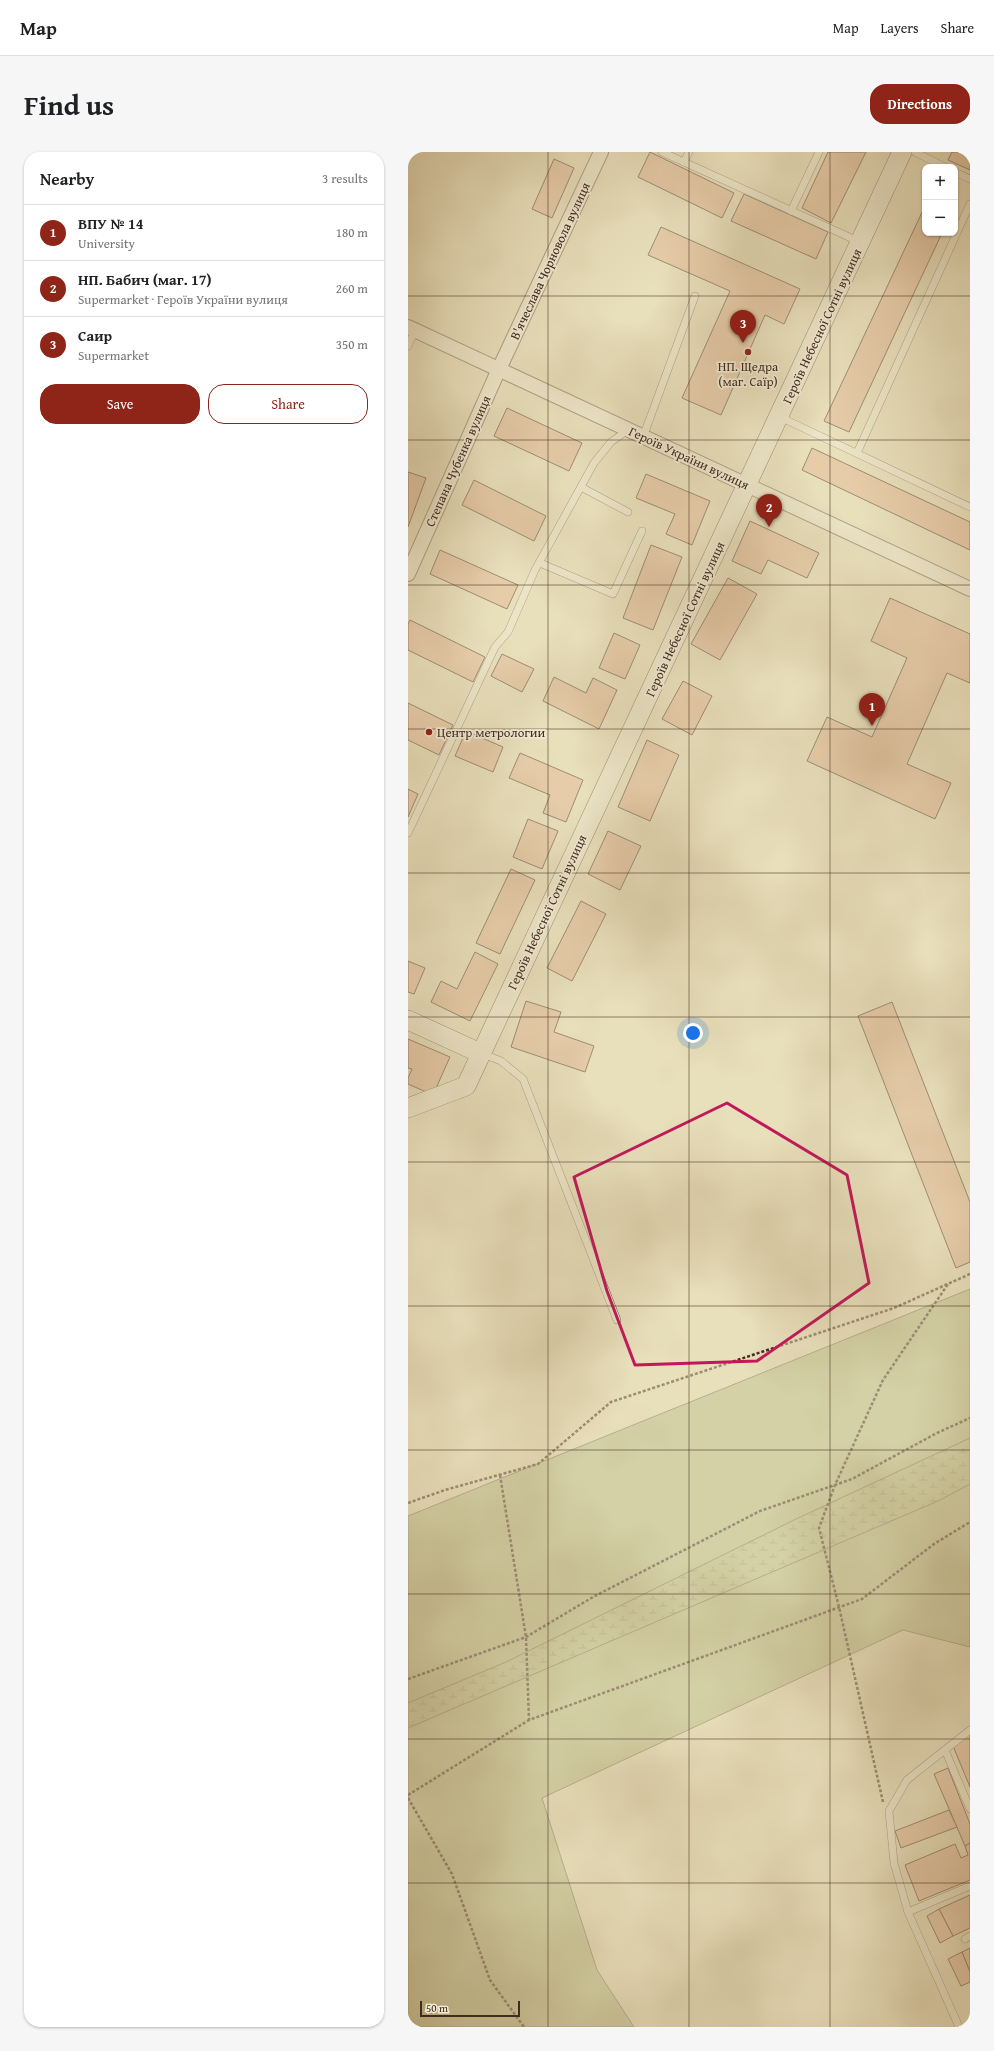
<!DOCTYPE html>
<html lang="en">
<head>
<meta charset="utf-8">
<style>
  :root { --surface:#fff; --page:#f6f6f6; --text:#202124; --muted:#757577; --line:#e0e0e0; --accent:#8f2418 }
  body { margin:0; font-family:"Gentium Book Plus",serif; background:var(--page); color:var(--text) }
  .controls { position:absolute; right:12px; top:12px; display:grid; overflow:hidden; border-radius:8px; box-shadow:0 1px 3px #0004 }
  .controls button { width:36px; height:36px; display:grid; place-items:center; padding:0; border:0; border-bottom:1px solid var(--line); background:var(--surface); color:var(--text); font:20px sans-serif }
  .scale { position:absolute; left:12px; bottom:10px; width:100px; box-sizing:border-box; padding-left:4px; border:2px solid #432c1d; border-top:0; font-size:11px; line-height:14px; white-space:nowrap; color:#432c1d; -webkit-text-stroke:3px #f0ead3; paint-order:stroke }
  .you { position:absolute; left:285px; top:881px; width:14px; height:14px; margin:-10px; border:3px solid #fff; border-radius:50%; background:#1a73e8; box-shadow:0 0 0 6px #1a73e833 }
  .badge { display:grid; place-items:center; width:26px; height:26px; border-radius:50%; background:var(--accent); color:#fff; font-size:13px; font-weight:700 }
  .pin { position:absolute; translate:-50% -33px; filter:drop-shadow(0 1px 2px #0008) }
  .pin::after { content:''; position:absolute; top:21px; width:14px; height:12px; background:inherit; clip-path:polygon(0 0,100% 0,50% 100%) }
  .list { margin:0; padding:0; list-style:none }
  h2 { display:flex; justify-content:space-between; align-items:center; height:52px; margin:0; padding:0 16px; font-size:17px }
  h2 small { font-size:13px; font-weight:400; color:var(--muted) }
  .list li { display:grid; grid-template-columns:26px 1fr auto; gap:12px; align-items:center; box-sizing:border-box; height:56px; padding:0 16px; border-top:1px solid var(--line) }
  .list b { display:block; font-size:15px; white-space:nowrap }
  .list p { margin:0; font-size:13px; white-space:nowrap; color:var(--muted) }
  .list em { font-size:13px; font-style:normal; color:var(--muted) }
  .actions { display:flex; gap:8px; padding:12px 16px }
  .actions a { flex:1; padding:9px 0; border:1px solid var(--accent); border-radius:16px; text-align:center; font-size:14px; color:var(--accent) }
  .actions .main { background:var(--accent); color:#fff }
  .map { position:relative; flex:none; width:562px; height:1875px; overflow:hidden; border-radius:16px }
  header { display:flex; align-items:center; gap:24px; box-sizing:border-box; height:56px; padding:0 20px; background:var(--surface); border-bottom:1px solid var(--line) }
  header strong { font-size:19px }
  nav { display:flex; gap:22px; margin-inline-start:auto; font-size:14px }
  .intro { display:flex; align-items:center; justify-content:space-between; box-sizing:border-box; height:96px; padding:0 24px }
  h1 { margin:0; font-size:28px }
  .button { padding:10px 18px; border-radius:16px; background:var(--accent); color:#fff; font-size:14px; font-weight:700 }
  main { display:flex; gap:24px; padding:0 24px }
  aside { flex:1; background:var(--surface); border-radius:16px; box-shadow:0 1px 3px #0004 }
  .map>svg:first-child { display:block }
  .grass { fill:#bcc08c; stroke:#807654 }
  .wetland { fill:url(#wetland-marsh); stroke:#807654 }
  .building { fill:#e4b592; stroke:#432c1d }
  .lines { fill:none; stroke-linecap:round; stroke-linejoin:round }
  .lane-casing { stroke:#6c5944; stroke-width:8 }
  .street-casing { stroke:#6c5944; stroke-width:16 }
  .secondary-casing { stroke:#432c1d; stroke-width:20 }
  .path { stroke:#432c1d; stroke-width:2.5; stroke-dasharray:3 2; stroke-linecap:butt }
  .lane { stroke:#f0ead3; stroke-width:7 }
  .street { stroke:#f0ead3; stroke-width:14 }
  .secondary { stroke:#f0ead3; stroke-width:19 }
  .marked { fill:none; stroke:#c2185b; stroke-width:3; stroke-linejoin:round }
  .grid { fill:none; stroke:#432c1d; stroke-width:1; stroke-opacity:0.55 }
  .poi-dot { fill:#8f2418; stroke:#f0ead3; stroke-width:1.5 }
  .labels { text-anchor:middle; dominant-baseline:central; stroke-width:3.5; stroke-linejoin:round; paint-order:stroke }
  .street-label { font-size:13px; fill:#432c1d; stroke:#f0ead3 }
  .poi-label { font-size:13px; fill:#432c1d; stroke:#f0ead3 }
</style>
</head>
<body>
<header>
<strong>Map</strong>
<nav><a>Map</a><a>Layers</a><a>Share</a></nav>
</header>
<div class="intro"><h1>Find us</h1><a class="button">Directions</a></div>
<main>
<aside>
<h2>Nearby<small>3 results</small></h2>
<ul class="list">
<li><span class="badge">1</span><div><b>ВПУ № 14</b><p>University</p></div><em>180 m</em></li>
<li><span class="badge">2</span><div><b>НП. Бабич (маг. 17)</b><p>Supermarket · Героїв України вулиця</p></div><em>260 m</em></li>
<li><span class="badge">3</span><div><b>Саир</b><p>Supermarket</p></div><em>350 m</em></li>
</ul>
<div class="actions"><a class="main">Save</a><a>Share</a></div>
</aside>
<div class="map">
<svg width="562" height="1875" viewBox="0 0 562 1875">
  <defs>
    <pattern id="wetland-marsh" width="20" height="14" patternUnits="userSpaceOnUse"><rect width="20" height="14" fill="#bcc08c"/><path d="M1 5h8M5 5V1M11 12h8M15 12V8" fill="none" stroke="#9a9c72"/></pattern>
  </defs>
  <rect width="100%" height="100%" fill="#e8dfbb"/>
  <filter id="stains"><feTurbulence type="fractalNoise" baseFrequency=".005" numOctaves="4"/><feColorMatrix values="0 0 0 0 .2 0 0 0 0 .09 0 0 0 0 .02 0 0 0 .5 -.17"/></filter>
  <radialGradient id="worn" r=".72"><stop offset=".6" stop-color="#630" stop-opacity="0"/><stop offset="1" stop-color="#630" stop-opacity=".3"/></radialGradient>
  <polygon class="grass" points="562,1137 562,1495 495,1478 134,1646 189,1818 226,1875 0,1875 0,1364"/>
  <polygon class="wetland" points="562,1286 562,1332 530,1349 0,1576 0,1551 98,1510 388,1367"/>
  <g class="building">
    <polygon points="242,0 326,41 314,66 230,25"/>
    <polygon points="420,0 458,0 423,71 394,56"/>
    <polygon points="544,0 562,0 562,18 540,8"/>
    <polygon points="146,7 166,16 144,66 124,57"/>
    <polygon points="336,42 420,80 408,107 323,69"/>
    <polygon points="517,54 517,81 534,81 441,280 416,269"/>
    <polygon points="253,75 392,137 376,172 357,163 313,263 274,246 322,139 240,103"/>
    <polygon points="99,256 174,291 161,319 86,284"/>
    <polygon points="404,296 562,370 562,398 394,318"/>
    <polygon points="0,320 18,326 0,375"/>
    <polygon points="238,322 302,349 284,393 258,382 267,362 228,346"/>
    <polygon points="66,328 138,364 126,389 54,353"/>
    <polygon points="342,369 411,401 399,426 360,408 353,422 324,409"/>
    <polygon points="243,393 274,405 245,478 215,466"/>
    <polygon points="32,398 110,433 99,457 22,422"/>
    <polygon points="320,426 349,442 312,508 283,492"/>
    <polygon points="482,446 562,482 562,531 539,521 499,612 543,631 527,667 399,609 419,565 464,585 499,506 463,489"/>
    <polygon points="2,468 77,505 65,530 0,498 0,472"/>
    <polygon points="206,481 232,493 217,527 191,516"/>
    <polygon points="94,502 126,517 114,540 83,524"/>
    <polygon points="146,525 178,541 185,526 209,538 191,577 135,549"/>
    <polygon points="275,529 304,544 284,583 254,567"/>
    <polygon points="0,551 45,573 31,603 0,588"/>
    <polygon points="58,579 95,595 85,620 47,604"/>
    <polygon points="239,588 271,603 242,669 210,655"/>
    <polygon points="112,601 175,628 158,670 135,661 142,643 101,626"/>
    <polygon points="0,637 10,642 0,665"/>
    <polygon points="120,667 150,679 134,717 105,705"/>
    <polygon points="200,679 233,694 212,738 180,722"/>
    <polygon points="103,717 127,728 92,802 68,791"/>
    <polygon points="173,749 198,762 164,829 139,816"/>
    <polygon points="67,800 90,812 62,869 23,850 33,829 49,837"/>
    <polygon points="0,809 17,816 6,842 0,840"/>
    <polygon points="118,849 153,860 146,880 186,894 177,920 103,895"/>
    <polygon points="484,850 562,1050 562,1110 548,1116 450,864"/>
    <polygon points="0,887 42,905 25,943 0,932 0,926 4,917 0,916"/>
    <polygon points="562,1579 562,1635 545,1594"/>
    <polygon points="540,1616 562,1672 562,1691 557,1694 526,1622"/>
    <polygon points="541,1658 549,1675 493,1696 487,1679"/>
    <polygon points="562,1691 562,1728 511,1749 497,1713 547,1692 553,1706 560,1703 557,1694"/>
    <polygon points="562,1743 562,1776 545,1784 531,1757"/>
    <polygon points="531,1757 545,1784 532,1791 519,1764"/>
    <polygon points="562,1796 562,1820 554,1800"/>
    <polygon points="554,1800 562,1820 562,1830 553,1834 540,1807"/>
  </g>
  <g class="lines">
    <g class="lane-casing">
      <g id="lane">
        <polyline points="254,0 452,90"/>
        <polyline points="507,0 537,15"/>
        <polyline points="276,10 281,0"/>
        <polyline points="547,20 562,27"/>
        <polyline points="383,59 411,0"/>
        <polyline points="0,194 7,178"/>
        <polyline points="372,265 562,355"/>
        <polyline points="235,285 287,144"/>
        <polyline points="449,301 562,52"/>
        <polyline points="173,335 220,360"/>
        <polyline points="132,411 205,442 234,379"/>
        <polyline points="0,681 87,495 100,480 127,418 186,311 203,290 220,278"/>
        <polyline points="75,902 93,909 115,927 209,1168"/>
        <polyline points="537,1598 562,1657"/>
        <polyline points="500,1760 486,1711 481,1659 499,1628 562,1578"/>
        <polyline points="557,1787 562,1784"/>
        <polyline points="551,1875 500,1760 562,1734"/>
      </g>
    </g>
    <g class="street-casing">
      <g id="street">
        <polyline points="0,175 562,437"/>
        <polyline points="0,422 91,217 193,0"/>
      </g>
    </g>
    <g class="secondary-casing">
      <g id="secondary">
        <polyline points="0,868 72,901"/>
        <polyline points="0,956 58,934 494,0"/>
      </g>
    </g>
    <g class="path">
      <polyline points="92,1323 118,1485 121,1568 454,1447 526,1392 562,1370"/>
      <polyline points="0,1351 37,1338 130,1312 203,1250 486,1156 562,1122"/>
      <polyline points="0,1527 118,1485 185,1445 352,1359 444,1327 529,1281 562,1266"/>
      <polyline points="0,1643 121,1568"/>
      <polyline points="0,1646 44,1722 82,1828 116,1875"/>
      <polyline points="475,1650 431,1455 411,1376 427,1333 475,1228 540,1132"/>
    </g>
    <use href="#lane" class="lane"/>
    <use href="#street" class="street"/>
    <use href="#secondary" class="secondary"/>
  </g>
  <path d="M0 0H562V1875H0ZM319,951L439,1023L461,1131L349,1209L227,1213L199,1139L166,1025Z" fill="#e8dfbb" fill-opacity=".55" fill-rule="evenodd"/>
  <path class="marked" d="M319,951L439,1023L461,1131L349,1209L227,1213L199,1139L166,1025Z"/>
  <path class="grid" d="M140,0V1875M281,0V1875M422,0V1875M0,144H562M0,288H562M0,433H562M0,577H562M0,721H562M0,865H562M0,1010H562M0,1154H562M0,1298H562M0,1442H562M0,1587H562M0,1731H562"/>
  <g class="poi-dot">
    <circle cx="340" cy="200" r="4"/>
    <circle cx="21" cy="580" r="4"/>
  </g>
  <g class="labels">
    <g class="street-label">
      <text transform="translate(142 109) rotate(-65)">В'ячеслава Чорновола вулиця</text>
      <text transform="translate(414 174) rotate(-65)">Героїв Небесної Сотні вулиця</text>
      <text transform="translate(281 306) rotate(25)">Героїв України вулиця</text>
      <text transform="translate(50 309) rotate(-66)">Степана Чубенка вулиця</text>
      <text transform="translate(277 467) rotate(-65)">Героїв Небесної Сотні вулиця</text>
      <text transform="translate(139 760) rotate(-65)">Героїв Небесної Сотні вулиця</text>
    </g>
    <g class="poi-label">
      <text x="340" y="214">НП. Щедра<tspan x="340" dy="15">(маг. Саїр)</tspan></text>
      <text x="29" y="580" text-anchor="start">Центр метрологии</text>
    </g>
  </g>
  <rect width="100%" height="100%" filter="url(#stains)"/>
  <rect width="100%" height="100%" fill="url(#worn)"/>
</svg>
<div class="controls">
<button>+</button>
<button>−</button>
</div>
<div class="scale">50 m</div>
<div class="you"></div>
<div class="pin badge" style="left:464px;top:574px">1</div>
<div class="pin badge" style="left:361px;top:375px">2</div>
<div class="pin badge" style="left:335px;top:191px">3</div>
</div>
</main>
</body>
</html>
